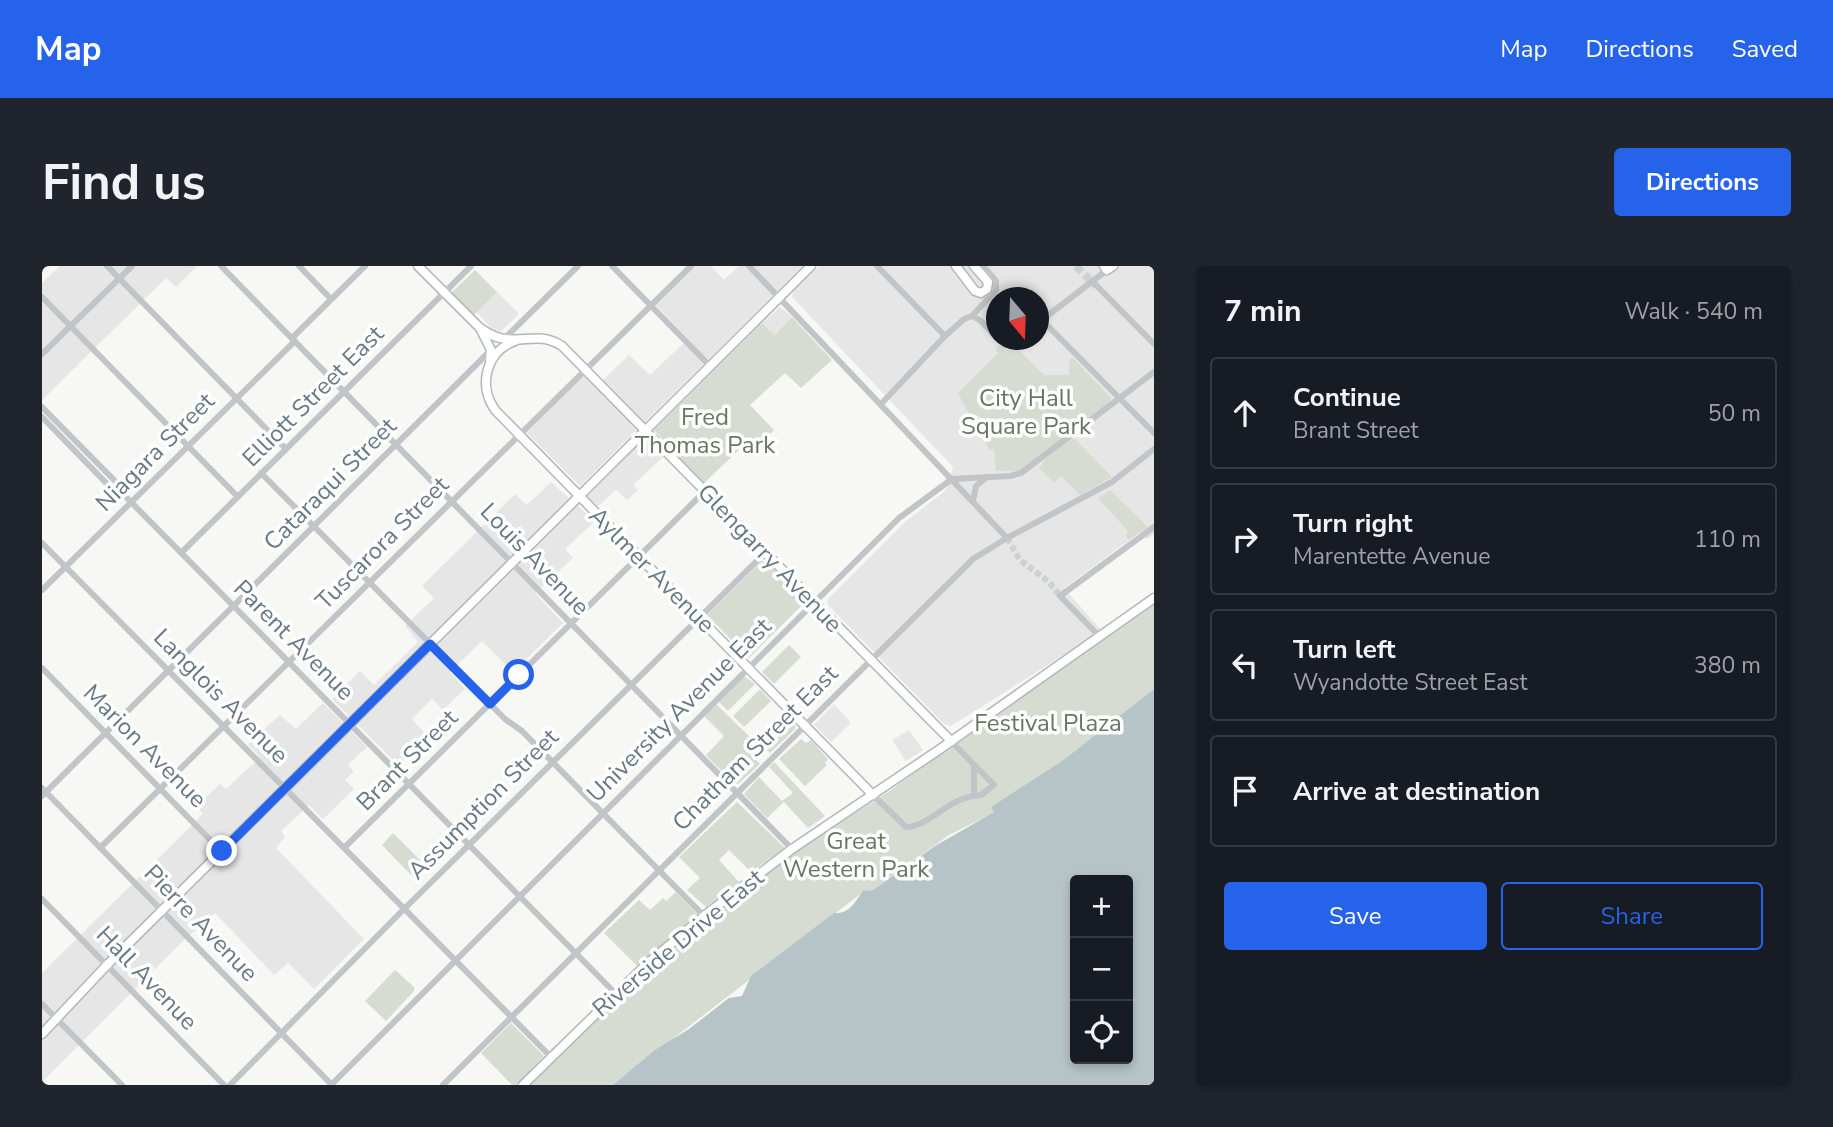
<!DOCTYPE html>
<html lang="en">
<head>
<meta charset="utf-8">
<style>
  :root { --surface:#171b24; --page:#20242c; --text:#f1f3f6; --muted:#9ea1a6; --line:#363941; --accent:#2563eb }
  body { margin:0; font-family:"Nunito Sans",sans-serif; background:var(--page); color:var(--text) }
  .controls { position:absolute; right:21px; bottom:21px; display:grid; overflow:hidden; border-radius:7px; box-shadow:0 4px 10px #0003 }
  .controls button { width:63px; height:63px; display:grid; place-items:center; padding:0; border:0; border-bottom:2px solid var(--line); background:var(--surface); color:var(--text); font:35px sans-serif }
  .compass { position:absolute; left:944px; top:21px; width:63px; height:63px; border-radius:50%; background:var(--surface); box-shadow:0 4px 10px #0003; rotate:161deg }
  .stop { position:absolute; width:21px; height:21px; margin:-16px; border:5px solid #2563eb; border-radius:50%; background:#fff }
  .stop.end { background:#2563eb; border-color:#fff; box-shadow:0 2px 7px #0008 }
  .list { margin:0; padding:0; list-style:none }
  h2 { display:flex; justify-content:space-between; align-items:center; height:91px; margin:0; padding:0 28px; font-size:30px }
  h2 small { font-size:23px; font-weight:400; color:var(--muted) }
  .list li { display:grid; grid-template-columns:46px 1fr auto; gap:21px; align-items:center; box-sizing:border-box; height:112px; margin:0 14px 14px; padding:0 14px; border:2px solid var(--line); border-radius:7px }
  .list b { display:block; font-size:26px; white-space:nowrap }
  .list p { margin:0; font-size:23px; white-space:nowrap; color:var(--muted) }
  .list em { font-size:23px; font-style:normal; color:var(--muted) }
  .actions { display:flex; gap:14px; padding:21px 28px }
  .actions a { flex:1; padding:16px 0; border:2px solid var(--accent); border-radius:7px; text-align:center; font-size:24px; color:var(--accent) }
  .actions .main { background:var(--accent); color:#fff }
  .icon { flex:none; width:38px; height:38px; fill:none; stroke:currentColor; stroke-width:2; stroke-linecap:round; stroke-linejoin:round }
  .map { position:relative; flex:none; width:1112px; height:819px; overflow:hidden; border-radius:7px }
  header { display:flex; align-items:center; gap:42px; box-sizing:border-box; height:98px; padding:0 35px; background:var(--accent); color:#fff }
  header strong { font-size:33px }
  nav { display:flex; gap:38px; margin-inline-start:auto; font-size:24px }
  .intro { display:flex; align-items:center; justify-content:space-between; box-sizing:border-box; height:168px; padding:0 42px }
  h1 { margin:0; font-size:49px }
  .button { padding:18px 32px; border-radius:7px; background:var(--accent); color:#fff; font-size:24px; font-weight:700 }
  main { display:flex; gap:42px; padding:0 42px }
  aside { flex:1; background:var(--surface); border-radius:7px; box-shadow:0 4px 10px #0003 }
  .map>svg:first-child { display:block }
  .built { fill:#e5e6e5; fill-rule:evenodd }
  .green { fill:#d7dcd3 }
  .water { fill:#b6c3c7; fill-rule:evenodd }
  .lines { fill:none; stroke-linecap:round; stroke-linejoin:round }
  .minor-tunnel { stroke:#ccd1d2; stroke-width:6; stroke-dasharray:6 3; stroke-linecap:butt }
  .major-tunnel { stroke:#ccd1d2; stroke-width:8; stroke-dasharray:8 4; stroke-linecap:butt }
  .major-casing { stroke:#b2b7bb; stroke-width:11 }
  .minor { stroke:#c1c5c8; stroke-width:6 }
  .major { stroke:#fff; stroke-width:8 }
  .route { stroke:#2563eb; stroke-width:9 }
  .labels { text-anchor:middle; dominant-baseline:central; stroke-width:7; stroke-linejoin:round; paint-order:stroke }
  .street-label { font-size:24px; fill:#677984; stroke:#fff }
  .park-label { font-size:24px; fill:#677762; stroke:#fff }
</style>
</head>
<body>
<header>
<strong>Map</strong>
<nav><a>Map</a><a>Directions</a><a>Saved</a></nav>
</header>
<div class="intro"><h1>Find us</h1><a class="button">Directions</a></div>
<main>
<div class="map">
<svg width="1112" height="819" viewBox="0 0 1112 819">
  <rect width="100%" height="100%" fill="#f7f7f4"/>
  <g class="built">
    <polygon points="18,0 155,0 134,21 124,12 0,134 0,17"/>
    <polygon points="652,0 669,0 682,14 697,0 761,0 603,156 598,154 561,114 587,89 608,109 646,73 613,38"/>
    <path d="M778,0H1112V268L1105,273L1097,267L1022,322L1060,365L909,460L902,458L785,338L786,333L862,257L904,224L911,201L750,31L751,26ZM954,32H996V74H954Z"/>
    <polygon points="455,26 477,48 455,69 435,46"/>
    <polygon points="738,41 750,51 731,69 720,57"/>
    <polygon points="540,110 547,111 595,160 595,164 538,220 485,167"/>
    <polygon points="603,172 621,191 591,219 596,224 585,234 574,224 556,240 545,230"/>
    <polygon points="509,216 553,255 523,283 531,292 493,327 521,357 471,406 440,375 408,406 423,423 401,444 390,433 370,453 386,471 356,499 290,433 318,405 332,419 376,376 363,360 392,332 380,320 473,228 485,239"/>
    <polygon points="281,437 325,481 306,499 312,505 303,514 312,523 281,553 267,539 239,565 243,571 234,582 322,673 272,723 246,697 232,709 173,647 141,675 0,816 0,707 156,553 161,547 154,541 178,518 184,523 218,491 206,478 238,449 254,463"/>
    <polygon points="792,438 809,457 789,476 772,459"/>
    <polygon points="867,464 881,484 864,495 850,474"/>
  </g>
  <g class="green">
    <polygon points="433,4 455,26 431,50 409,27"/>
    <polygon points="750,51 790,94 759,122 743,107 708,139 732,164 709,188 701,180 661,218 612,164 720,57 732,69"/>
    <polygon points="958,79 966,83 978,80 977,84 1002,109 1027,109 1028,93 1031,92 1069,132 1067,136 980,203 975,205 954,205 952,183 947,184 939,165 945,158 936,149 930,154 916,127 956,87 953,83"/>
    <polygon points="1031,171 1070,211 1038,229 1019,210 1012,217 997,202 1004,192"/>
    <polygon points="1068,224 1106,261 1087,274 1084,271 1086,265 1056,232"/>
    <polygon points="720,295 725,296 760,332 758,334 761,338 707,392 665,349"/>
    <polygon points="1112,337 1112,423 1020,495 950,541 953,546 907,569 831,624 821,626 571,819 484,819 618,692 748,589 849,524 947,452"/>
    <polygon points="747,379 759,391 732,418 720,406"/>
    <polygon points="702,410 713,418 686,445 677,436"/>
    <polygon points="718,423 729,435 702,461 691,450"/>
    <polygon points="674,438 712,475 704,483 718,498 696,518 690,516 664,489 682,470 662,450"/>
    <polygon points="746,453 753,459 753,463 728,487 715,473 724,464 730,469"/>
    <polygon points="759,473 764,477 769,474 786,493 783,497 785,499 763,520 737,493"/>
    <polygon points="732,496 783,550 766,562 742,536 725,552 702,528 717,511 740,535 751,527 727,501"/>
    <polygon points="695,536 743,582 709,606 687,584 677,594 697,616 664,641 645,624 658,612 637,591"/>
    <polygon points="351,567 383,599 371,611 340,579"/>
    <polygon points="634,626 655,648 596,701 562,667 597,634 608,644 621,632 624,635"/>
    <polygon points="353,704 372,721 372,725 344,755 323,735"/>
    <polygon points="469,757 502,790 475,819 470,819 439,787"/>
  </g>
  <path class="water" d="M1112,423V819H571L613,784L647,763L687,732L700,730L709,710L792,647C808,648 812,637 821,625L831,624L893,580L952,546L949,541L1020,495ZM1033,614H1086V793H1033Z"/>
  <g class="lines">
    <polyline class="minor-tunnel" points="965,272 978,294 1007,316 1018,330"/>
    <polyline class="major-tunnel" points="1034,0 1054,20"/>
    <g class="major-casing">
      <g id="major">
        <polyline points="376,0 438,62 449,84 448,94"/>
        <polyline points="914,0 933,25 939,27 945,23 946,16 932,0"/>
        <polyline points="1062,0 1065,4 1071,0"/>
        <path d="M438,62C444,66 451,71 458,72C481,78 497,65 520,80L909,475"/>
        <path d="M473,75C444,85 435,121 454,145L831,529"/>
        <polyline points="0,768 65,699 769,0"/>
        <polyline points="481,819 606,697 662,650 750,583 901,481 1112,332"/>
      </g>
    </g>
    <g class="minor">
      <polyline points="65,0 244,183"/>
      <polyline points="179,0 750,583"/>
      <polyline points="257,0 289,33"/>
      <polyline points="570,0 668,100"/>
      <polyline points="707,0 965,272"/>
      <polyline points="835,0 903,70"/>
      <polyline points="1051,16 1112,78"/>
      <polyline points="0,31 196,231"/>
      <polyline points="930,50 939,55 954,71"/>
      <polyline points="1000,54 1112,167"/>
      <polyline points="996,57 1065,4"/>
      <polyline points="250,72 323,0"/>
      <polyline points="462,73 536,0"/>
      <polyline points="957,74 966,77 975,74"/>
      <polyline points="0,88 90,0"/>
      <polyline points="839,138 903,70 922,53 930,50 954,24 954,15 941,0"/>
      <polyline points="0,141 75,217 80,227 89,236 573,727"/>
      <polyline points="0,151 69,222 80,227"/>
      <polyline points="219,207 463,453 480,465 662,650"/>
      <polyline points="931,235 934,220 945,211"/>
      <polyline points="0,277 508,790"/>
      <polyline points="139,287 429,0"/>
      <polyline points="0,324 253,75"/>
      <polyline points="1058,371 1018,330 1112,261"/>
      <polyline points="0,402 179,585"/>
      <polyline points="909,475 952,519 939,529 932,530"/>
      <polyline points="0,522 290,819"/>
      <path d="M831,529L864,561C887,561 905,533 932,530V499"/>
      <polyline points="0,530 449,84"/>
      <polyline points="58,582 649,0"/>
      <polyline points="302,582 663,225"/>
      <polyline points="0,633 182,819"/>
      <polyline points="0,738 80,819"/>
      <polyline points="290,818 857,252 910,213 968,210 979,207 1112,106"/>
      <polyline points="188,819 358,647 723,287"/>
      <polyline points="401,819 931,293 965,272 1070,216 1112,183"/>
    </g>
    <use href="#major" class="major"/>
  </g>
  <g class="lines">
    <polyline class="route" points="180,585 388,378 448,438 477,409"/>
  </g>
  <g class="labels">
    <g class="street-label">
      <text transform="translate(271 130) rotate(-45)">Elliott Street East</text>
      <text transform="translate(113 186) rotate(-45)">Niagara Street</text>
      <text transform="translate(288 218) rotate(-45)">Cataraqui Street</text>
      <text transform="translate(340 277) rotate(-45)">Tuscarora Street</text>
      <text transform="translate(728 292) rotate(46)">Glengarry Avenue</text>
      <text transform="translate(493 293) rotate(46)">Louis Avenue</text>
      <text transform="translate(610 304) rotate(45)">Aylmer Avenue</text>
      <text transform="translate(252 374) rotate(45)">Parent Avenue</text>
      <text transform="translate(179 430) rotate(45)">Langlois Avenue</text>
      <text transform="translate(637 444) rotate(-45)">University Avenue East</text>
      <text transform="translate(103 480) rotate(45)">Marion Avenue</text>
      <text transform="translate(713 482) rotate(-45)">Chatham Street East</text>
      <text transform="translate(365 494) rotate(-45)">Brant Street</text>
      <text transform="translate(441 538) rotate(-45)">Assumption Street</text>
      <text transform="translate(159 657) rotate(46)">Pierre Avenue</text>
      <text transform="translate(636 677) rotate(-40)">Riverside Drive East</text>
      <text transform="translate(105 712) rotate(46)">Hall Avenue</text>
    </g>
    <g class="park-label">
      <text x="984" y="132">City Hall<tspan x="984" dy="28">Square Park</tspan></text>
      <text x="663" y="151">Fred<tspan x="663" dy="28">Thomas Park</tspan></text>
      <text x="1006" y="457">Festival Plaza</text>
      <text x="814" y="575">Great<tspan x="814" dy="28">Western Park</tspan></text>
    </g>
  </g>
</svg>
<div class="controls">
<button>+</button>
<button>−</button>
<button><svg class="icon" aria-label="locate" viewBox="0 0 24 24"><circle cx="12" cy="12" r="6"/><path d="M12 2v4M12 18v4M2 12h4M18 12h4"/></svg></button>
</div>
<svg class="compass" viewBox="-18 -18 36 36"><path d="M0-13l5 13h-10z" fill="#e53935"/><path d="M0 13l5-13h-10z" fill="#9ea1a6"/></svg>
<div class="stop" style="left:477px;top:409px"></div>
<div class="stop end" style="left:180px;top:585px"></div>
</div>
<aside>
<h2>7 min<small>Walk · 540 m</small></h2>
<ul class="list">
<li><svg class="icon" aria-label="ahead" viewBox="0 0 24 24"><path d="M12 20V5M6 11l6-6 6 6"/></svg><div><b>Continue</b><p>Brant Street</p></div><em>50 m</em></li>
<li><svg class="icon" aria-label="right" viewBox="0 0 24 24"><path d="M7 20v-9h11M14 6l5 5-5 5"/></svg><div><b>Turn right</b><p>Marentette Avenue</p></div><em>110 m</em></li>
<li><svg class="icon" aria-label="left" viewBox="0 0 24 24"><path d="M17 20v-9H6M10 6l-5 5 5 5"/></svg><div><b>Turn left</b><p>Wyandotte Street East</p></div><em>380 m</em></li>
<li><svg class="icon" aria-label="arrive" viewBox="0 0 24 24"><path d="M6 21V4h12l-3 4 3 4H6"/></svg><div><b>Arrive at destination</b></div></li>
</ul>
<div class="actions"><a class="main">Save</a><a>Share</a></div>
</aside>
</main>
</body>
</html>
